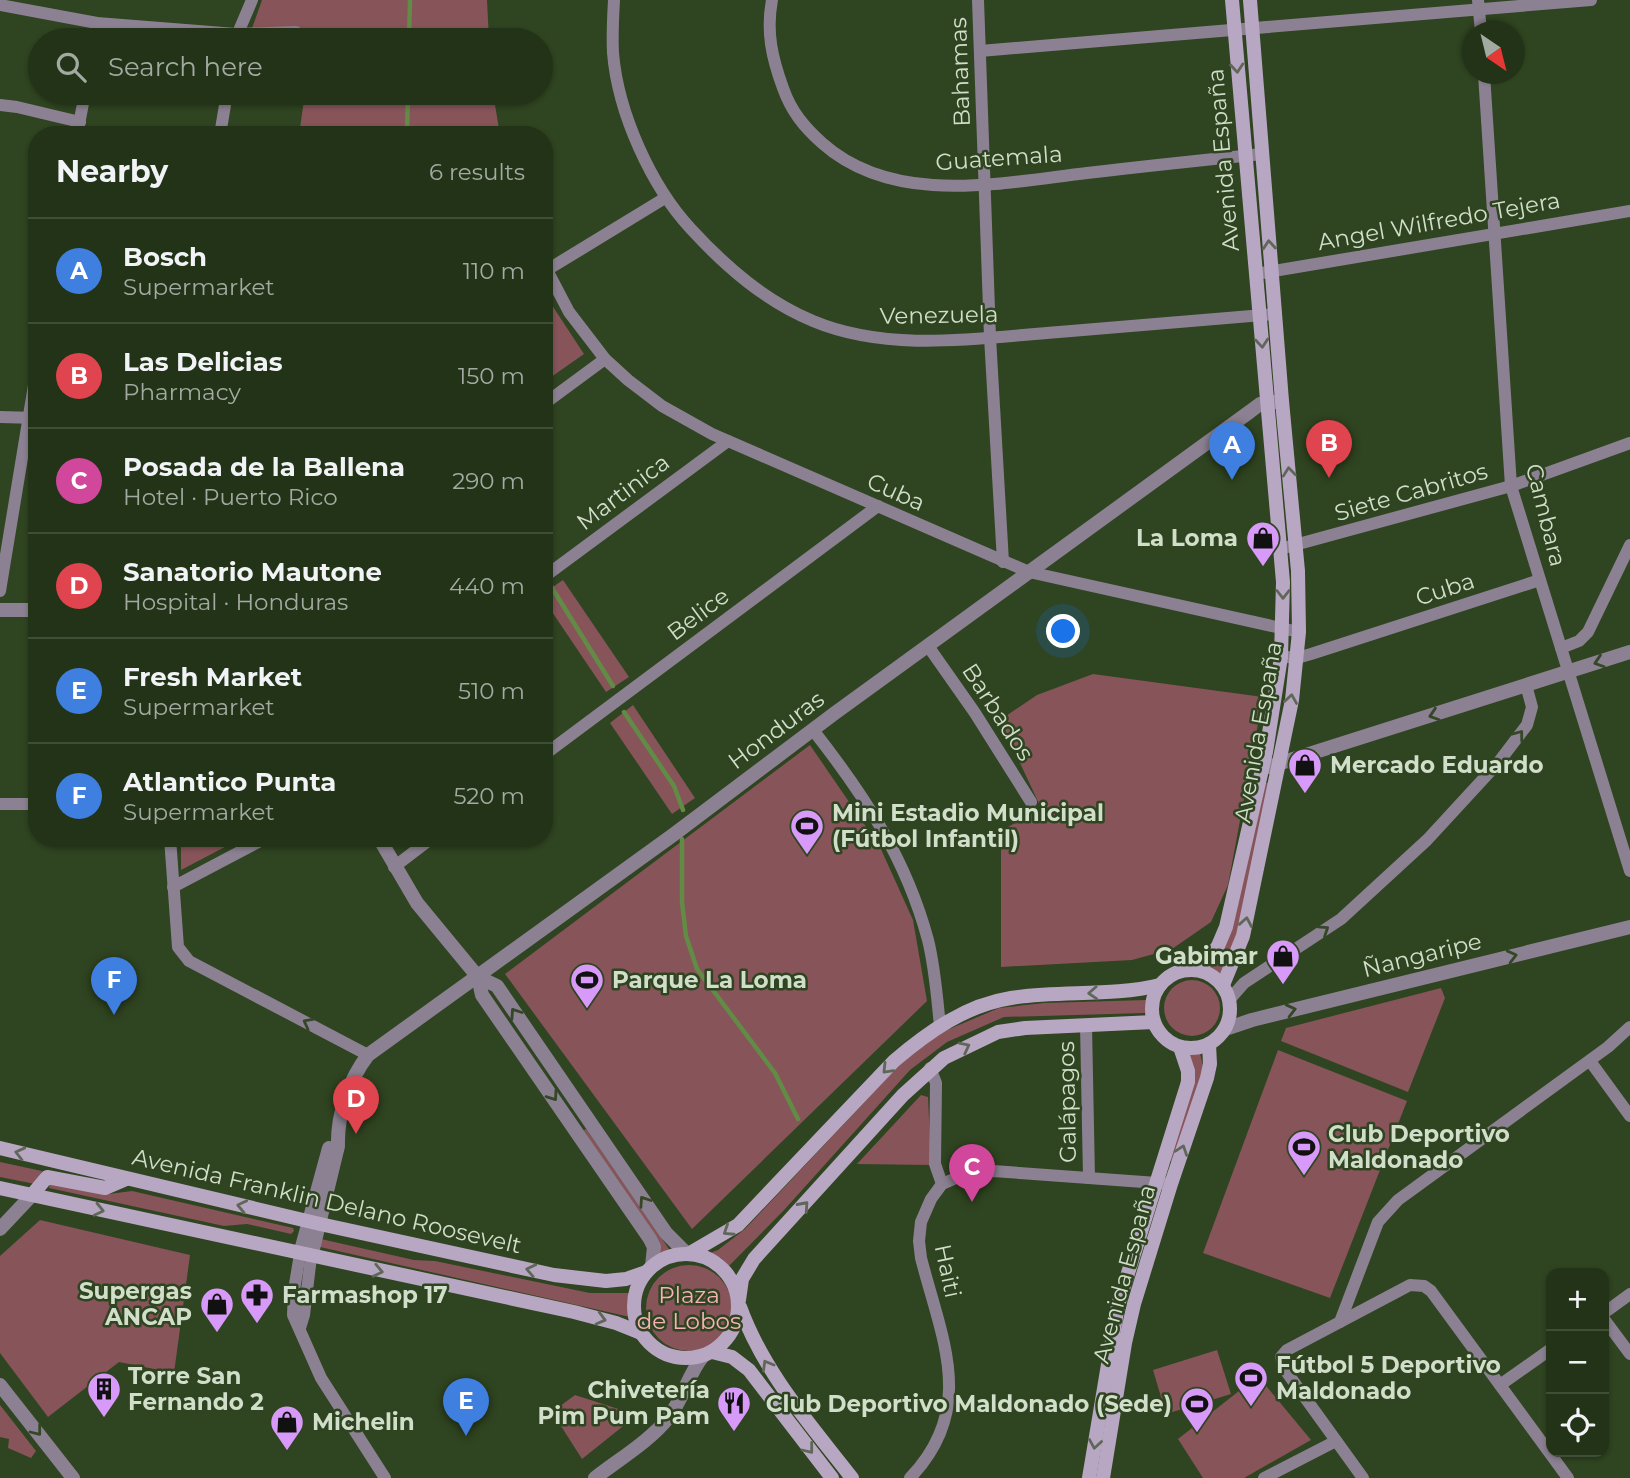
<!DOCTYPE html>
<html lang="en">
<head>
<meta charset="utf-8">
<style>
  :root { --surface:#233318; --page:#2b3b21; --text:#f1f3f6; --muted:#a3aaa2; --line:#404e37; --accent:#d89af8 }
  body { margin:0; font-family:Montserrat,sans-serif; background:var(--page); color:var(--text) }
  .controls { position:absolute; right:21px; bottom:21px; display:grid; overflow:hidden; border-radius:14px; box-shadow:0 2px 5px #0004 }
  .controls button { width:63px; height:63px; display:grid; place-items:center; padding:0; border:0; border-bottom:2px solid var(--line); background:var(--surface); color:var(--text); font:35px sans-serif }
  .compass { position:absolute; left:1462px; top:21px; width:63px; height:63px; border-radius:50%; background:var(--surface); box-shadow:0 2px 5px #0004; rotate:145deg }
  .you { position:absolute; left:1064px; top:632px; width:24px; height:24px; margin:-18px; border:5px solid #fff; border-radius:50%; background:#1a73e8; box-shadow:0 0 0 10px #1a73e833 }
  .badge { display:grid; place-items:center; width:46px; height:46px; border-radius:50%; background:var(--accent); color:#fff; font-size:23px; font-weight:700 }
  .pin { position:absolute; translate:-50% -58px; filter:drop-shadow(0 2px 4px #0008) }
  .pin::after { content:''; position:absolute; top:37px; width:24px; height:21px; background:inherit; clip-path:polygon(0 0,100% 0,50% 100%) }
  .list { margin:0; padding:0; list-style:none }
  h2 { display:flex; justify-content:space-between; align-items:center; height:91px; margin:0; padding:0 28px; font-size:30px }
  h2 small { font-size:23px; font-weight:400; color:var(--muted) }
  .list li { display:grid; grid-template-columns:46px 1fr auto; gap:21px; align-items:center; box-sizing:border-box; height:105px; padding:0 28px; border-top:2px solid var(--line) }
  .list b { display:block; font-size:26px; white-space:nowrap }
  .list p { margin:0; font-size:23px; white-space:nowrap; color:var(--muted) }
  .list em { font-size:23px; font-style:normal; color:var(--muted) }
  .icon { flex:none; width:38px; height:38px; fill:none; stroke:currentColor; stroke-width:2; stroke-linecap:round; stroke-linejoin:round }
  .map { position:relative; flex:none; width:1630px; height:1478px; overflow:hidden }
  .search { position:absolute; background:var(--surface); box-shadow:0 2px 5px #0004; left:28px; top:28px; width:525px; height:77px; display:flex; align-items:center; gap:18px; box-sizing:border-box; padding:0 24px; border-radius:38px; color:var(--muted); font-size:26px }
  .panel { position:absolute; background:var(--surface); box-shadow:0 2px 5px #0004; left:28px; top:126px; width:525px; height:721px; border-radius:28px }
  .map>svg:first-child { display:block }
  .green { fill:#865459 }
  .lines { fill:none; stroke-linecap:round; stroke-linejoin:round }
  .stream { stroke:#628b46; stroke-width:4.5 }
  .minor { stroke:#8c8192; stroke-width:12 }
  .tertiary { stroke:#8c8192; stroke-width:14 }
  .secondary { stroke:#b8a7c2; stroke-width:14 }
  .oneway { stroke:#5f6759 }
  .oneway2 { stroke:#344726 }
  .labels { text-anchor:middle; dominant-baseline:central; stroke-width:5; stroke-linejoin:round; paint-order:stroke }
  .street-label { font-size:23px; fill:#d1dec9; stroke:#2f4420 }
  .poi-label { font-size:23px; font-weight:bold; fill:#d1dec9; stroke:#2f4420; text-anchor:start }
  .park-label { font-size:23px; fill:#f8b2b7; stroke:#2f4420 }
</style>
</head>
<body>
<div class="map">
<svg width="1630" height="1478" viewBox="0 0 1630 1478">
  <rect width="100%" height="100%" fill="#2f4420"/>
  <g class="green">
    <polygon points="262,0 487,0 489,40 310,40 249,37"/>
    <polygon points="305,93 493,93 500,135 299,135"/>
    <polygon points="544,293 584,354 544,382"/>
    <polygon points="563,580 629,677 606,692 544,600 544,593"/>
    <polygon points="1093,674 1263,697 1228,885 1211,922 1172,949 1132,960 1001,967 1001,831 1041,808 1000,720 1037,695"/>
    <polygon points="633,705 695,798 672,814 610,723"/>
    <polygon points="810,745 880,847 913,920 927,1001 692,1229 505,974"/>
    <polygon points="1270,782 1240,935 1220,974 1210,969 1231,933 1237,900 1266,783"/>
    <polygon points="181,838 242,838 181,870"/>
    <circle cx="1192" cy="1008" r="28"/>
    <polygon points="1441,988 1445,998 1408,1092 1281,1041 1286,1028"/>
    <polygon points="1146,1000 1145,1013 1004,1017 947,1042 910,1070 785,1209 729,1266 721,1258 710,1253 718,1250 745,1229 904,1060 940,1033 999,1008 1044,1003"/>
    <polygon points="1199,1050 1203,1065 1202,1075 1173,1161 1169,1160 1185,1053"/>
    <polygon points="1278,1050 1407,1101 1330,1298 1203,1253"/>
    <polygon points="921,1095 928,1097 931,1165 857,1164"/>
    <polygon points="585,1129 587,1130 671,1252 661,1255 657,1242 584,1131"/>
    <polygon points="0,1162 42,1171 35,1184 0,1177"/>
    <polygon points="50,1182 109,1194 132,1191 293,1228 294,1231 291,1234 247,1224 224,1226 49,1188"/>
    <polygon points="40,1220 190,1255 174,1373 119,1362 48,1417 0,1353 0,1256"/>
    <polygon points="321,1239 414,1260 435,1261 590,1293 631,1293 630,1317 320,1247"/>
    <circle cx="689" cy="1308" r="43"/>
    <polygon points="1217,1350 1231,1394 1166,1414 1153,1370"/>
    <polygon points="1258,1376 1311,1440 1244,1478 1203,1478 1178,1439"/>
    <polygon points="575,1395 637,1415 582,1459 552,1412"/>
    <polygon points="0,1405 36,1451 31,1458 8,1448 9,1439 0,1437"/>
  </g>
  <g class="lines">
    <g class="stream">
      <polyline points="409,40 410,0"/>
      <polyline points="407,135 408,93"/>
      <polyline points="549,583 613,686"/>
      <polyline points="624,712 674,786 683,810"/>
      <polyline points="682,839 682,902 686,936 697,969 775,1073 798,1119"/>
    </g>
    <g class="minor">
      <path d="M614,0C613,18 612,35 613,53C618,113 651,186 691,229C726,267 765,301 813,321C889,353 980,338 1059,332C1131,326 1203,320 1276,314"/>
      <path d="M772,0C766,32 772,58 783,88C791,111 804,127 822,143C894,207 1001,183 1087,173C1146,166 1204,160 1262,154"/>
      <polyline points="978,0 990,337 1003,562"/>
      <polyline points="1478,0 1481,32"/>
      <polyline points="0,5 97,23 236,34 296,32"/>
      <polyline points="94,40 97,23"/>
      <polyline points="235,40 252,0"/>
      <polyline points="980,51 1591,0"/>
      <polyline points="1484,74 1511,486 1630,871"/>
      <polyline points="0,105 17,107 80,122"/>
      <polyline points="77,135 85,93"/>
      <polyline points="220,135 227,93"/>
      <polyline points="665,198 547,270 569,312 605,359 628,380 662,406 712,434 1029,572 1299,632"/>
      <polyline points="1256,274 1630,211"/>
      <polyline points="544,404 605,359"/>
      <polyline points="0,417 37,418"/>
      <polyline points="1280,549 1511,486 1630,443"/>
      <polyline points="544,577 728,441"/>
      <polyline points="0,591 37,367"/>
      <polyline points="928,646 975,713 1031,802"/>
      <polyline points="1561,648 1579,641 1588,632 1630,545"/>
      <polyline points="1287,657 1297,658 1311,654 1540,580"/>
      <path d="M813,730C864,795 906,858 928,940C935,968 937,997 940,1026"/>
      <polyline points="544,755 878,506"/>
      <polyline points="0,804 37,804"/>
      <polyline points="170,838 178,947 189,961 368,1055"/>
      <polyline points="394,867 432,838"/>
      <polyline points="173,887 266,838"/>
      <polyline points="1230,999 1244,983 1341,919 1427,840 1498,763 1527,725 1532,707 1526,685"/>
      <polyline points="1086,1025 1089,1178"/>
      <polyline points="1590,1061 1630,1116"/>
      <polyline points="930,1068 936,1083 935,1164 942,1184"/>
      <polyline points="300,1254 294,1290 293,1315 321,1378 385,1478"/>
      <polyline points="1604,1313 1630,1294"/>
      <polyline points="1604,1319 1630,1354"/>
      <polyline points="1340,1322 1410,1285 1424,1286 1431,1291 1568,1478"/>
      <polyline points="300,1328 304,1315 311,1257"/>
      <polyline points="1500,1385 1551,1349"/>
      <path d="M910,1478C977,1408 942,1340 921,1258L919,1241L921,1222L931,1199L942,1184L956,1178L993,1171L1171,1184"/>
      <polyline points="1264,1478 1336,1441"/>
      <polyline points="1363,1478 1283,1367 1281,1357 1287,1350 1340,1322 1378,1222 1398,1200 1608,1047 1630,1027"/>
    </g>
    <g class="tertiary">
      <polyline points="0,610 37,610"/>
      <polyline points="1268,767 1630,652"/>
      <polyline points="379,838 417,903 478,977 482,995 650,1239 654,1247 652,1266"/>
      <polyline points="478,977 497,986 666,1233 686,1253"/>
      <polyline points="1225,1029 1252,1020 1630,927"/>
      <polyline points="0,1229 32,1195"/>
      <polyline points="300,1254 329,1148"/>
      <path d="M311,1257L338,1146C337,1114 349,1080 368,1055L673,835L835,713L1248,413L1260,404L1282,401"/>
      <polyline points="0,1385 73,1478"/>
      <path d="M595,1478C618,1460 651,1440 668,1418C684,1398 687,1376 703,1356"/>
    </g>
    <g class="secondary">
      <circle cx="1191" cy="1009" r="39"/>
      <polyline points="1199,970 1218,946 1226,927 1266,752 1281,657 1283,582 1232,0"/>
      <polyline points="1223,985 1243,936 1292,700 1299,632 1298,571 1282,401 1250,0"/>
      <polyline points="0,1148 320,1224 554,1275 606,1281 626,1279 646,1272"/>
      <polyline points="0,1188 574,1312 616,1323 641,1333"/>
      <polyline points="32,1195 47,1177 105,1188 126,1179"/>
      <path d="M690,1253L738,1225L894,1061C928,1032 966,1005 1011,998C1060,990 1111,997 1160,985"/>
      <circle cx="686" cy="1306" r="52"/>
      <polyline points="739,1300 742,1279 754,1259 903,1095 944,1058 998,1032 1025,1028 1154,1022"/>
      <path d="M740,1307C764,1373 810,1424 852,1478"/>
      <polyline points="712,1352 732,1357 749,1370 832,1478"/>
      <polyline points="1089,1478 1118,1305 1188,1082 1188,1071 1180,1047"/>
      <polyline points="1103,1478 1125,1343 1134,1304 1171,1184 1207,1078 1210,1064 1209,1044"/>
    </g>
  </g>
  <defs><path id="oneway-chevron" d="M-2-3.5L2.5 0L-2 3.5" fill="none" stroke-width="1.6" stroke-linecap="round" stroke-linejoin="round" transform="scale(1.75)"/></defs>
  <g class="oneway">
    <use href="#oneway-chevron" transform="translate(1237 68) rotate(85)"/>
    <use href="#oneway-chevron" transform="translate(1269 245) rotate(-95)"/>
    <use href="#oneway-chevron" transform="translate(1262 343) rotate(85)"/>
    <use href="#oneway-chevron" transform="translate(1289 472) rotate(-96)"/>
    <use href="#oneway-chevron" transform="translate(1283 594) rotate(90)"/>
    <use href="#oneway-chevron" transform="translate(1291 699) rotate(-81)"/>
    <use href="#oneway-chevron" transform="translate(1246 922) rotate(-80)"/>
    <use href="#oneway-chevron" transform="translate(1093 993) rotate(177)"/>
    <use href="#oneway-chevron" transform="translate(965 1047) rotate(-27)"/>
    <use href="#oneway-chevron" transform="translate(887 1069) rotate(134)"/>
    <use href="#oneway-chevron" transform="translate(1182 1150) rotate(-71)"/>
    <use href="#oneway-chevron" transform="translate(20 1153) rotate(-166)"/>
    <use href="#oneway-chevron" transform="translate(242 1206) rotate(-167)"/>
    <use href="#oneway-chevron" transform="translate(804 1206) rotate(-48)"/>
    <use href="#oneway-chevron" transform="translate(99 1210) rotate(13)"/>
    <use href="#oneway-chevron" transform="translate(728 1231) rotate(147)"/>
    <use href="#oneway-chevron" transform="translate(531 1270) rotate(-168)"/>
    <use href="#oneway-chevron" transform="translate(378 1271) rotate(12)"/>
    <use href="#oneway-chevron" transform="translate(601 1319) rotate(15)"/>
    <use href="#oneway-chevron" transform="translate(767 1365) rotate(-120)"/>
    <use href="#oneway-chevron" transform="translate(1095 1444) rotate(99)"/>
    <use href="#oneway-chevron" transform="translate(809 1449) rotate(52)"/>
  </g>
  <g class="oneway2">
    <use href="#oneway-chevron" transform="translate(1599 662) rotate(162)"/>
    <use href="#oneway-chevron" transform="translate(1434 715) rotate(162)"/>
    <use href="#oneway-chevron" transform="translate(1519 735) rotate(-53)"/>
    <use href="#oneway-chevron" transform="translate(1324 930) rotate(-34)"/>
    <use href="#oneway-chevron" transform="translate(1512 956) rotate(-14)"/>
    <use href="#oneway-chevron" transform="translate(1291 1010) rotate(-14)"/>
    <use href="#oneway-chevron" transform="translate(515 1013) rotate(-124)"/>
    <use href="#oneway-chevron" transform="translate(308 1023) rotate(-152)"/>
    <use href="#oneway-chevron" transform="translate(553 1096) rotate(55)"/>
    <use href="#oneway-chevron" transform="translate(644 1201) rotate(-124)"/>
    <use href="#oneway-chevron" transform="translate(37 1431) rotate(52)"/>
  </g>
  <defs>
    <g id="shop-pin" transform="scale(1.75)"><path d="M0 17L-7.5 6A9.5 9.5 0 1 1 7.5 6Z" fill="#d89af8" stroke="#2f4420"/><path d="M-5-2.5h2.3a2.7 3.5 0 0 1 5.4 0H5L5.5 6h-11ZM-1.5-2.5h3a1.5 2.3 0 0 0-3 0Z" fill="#111"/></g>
    <g id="stadium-pin" transform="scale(1.75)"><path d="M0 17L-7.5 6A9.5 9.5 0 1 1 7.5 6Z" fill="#d89af8" stroke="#2f4420"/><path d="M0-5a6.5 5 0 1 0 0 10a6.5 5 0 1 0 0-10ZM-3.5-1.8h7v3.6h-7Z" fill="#111"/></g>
    <g id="pharmacy-pin" transform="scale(1.75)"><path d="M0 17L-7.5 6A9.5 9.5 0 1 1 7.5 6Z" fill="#d89af8" stroke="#2f4420"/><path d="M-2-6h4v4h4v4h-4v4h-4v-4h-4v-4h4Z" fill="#111"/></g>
    <g id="building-pin" transform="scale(1.75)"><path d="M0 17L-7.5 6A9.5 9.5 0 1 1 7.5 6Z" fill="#d89af8" stroke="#2f4420"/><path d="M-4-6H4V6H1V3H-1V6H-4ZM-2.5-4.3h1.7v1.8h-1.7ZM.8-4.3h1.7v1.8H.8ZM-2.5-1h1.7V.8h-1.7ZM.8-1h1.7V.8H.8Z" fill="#111"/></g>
    <g id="restaurant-pin" transform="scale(1.75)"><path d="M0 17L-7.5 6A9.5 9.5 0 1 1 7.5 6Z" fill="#d89af8" stroke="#2f4420"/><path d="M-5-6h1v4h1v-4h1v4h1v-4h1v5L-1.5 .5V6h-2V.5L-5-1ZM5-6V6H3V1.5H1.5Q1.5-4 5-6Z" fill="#111"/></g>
  </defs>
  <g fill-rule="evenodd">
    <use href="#shop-pin" x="1263" y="538"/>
    <use href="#shop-pin" x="1305" y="765"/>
    <use href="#stadium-pin" x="807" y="826"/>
    <use href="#shop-pin" x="1283" y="956"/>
    <use href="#stadium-pin" x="587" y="980"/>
    <use href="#stadium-pin" x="1304" y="1147"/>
    <use href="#pharmacy-pin" x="257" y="1295"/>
    <use href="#shop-pin" x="217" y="1304"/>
    <use href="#stadium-pin" x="1251" y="1378"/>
    <use href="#building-pin" x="104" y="1389"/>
    <use href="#restaurant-pin" x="734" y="1403"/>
    <use href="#stadium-pin" x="1197" y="1404"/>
    <use href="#shop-pin" x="287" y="1422"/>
  </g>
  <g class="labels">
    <g class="street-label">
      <text transform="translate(960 72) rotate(-92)">Bahamas</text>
      <text transform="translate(999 158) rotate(-4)">Guatemala</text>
      <text transform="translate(1223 160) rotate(-95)">Avenida España</text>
      <text transform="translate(1439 221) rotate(-10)">Angel Wilfredo Tejera</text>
      <text transform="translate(939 315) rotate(-1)">Venezuela</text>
      <text transform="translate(623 492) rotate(-37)">Martinica</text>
      <text transform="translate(896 492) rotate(24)">Cuba</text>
      <text transform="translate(1411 492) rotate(-16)">Siete Cabritos</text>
      <text transform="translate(1546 515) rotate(76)">Cambara</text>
      <text transform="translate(1445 589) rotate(-18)">Cuba</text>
      <text transform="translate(698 614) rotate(-37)">Belice</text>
      <text transform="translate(998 712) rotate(57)">Barbados</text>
      <text transform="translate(776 730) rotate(-37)">Honduras</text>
      <text transform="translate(1258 732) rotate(-80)">Avenida España</text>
      <text transform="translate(1422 955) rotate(-14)">Ñangaripe</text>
      <text transform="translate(1067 1102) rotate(-91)">Galápagos</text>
      <text transform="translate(327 1201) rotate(13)">Avenida Franklin Delano Roosevelt</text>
      <text transform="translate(948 1271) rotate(78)">Haiti</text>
      <text transform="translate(1124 1274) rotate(-75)">Avenida España</text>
    </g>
    <g class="poi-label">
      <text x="1238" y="538" text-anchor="end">La Loma</text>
      <text x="1330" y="765">Mercado Eduardo</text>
      <text x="832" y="813">Mini Estadio Municipal<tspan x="832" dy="26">(Fútbol Infantil)</tspan></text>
      <text x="1258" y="956" text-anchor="end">Gabimar</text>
      <text x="612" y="980">Parque La Loma</text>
      <text x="1328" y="1134">Club Deportivo<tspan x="1328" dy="26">Maldonado</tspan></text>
      <text x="192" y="1291" text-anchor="end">Supergas<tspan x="192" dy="26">ANCAP</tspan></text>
      <text x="282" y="1295">Farmashop 17</text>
      <text x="1276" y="1365">Fútbol 5 Deportivo<tspan x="1276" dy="26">Maldonado</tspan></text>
      <text x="128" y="1376">Torre San<tspan x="128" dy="26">Fernando 2</tspan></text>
      <text x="710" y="1390" text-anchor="end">Chivetería<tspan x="710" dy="26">Pim Pum Pam</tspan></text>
      <text x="1172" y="1404" text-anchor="end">Club Deportivo Maldonado (Sede)</text>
      <text x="312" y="1422">Michelin</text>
    </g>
    <g class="park-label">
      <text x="689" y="1295">Plaza<tspan x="689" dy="26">de Lobos</tspan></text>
    </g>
  </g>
</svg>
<div class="controls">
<button>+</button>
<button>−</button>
<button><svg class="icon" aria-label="locate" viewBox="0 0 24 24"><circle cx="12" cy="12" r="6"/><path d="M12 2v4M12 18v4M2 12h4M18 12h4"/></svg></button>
</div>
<svg class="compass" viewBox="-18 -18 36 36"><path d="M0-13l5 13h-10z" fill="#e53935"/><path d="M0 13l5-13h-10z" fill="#a3aaa2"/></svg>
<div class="you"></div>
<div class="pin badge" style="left:1232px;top:480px;background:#3f7fe0">A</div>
<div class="pin badge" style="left:1329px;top:478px;background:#e0444e">B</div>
<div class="pin badge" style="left:972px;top:1202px;background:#d1479c">C</div>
<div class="pin badge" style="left:356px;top:1134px;background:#e0444e">D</div>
<div class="pin badge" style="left:466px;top:1436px;background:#3f7fe0">E</div>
<div class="pin badge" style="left:114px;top:1015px;background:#3f7fe0">F</div>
<div class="search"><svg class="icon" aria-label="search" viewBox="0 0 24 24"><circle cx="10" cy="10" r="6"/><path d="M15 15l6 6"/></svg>Search here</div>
<section class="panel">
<h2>Nearby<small>6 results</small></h2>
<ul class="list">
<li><span class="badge" style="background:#3f7fe0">A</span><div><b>Bosch</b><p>Supermarket</p></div><em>110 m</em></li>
<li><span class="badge" style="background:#e0444e">B</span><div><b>Las Delicias</b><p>Pharmacy</p></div><em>150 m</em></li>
<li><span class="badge" style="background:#d1479c">C</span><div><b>Posada de la Ballena</b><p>Hotel · Puerto Rico</p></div><em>290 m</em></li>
<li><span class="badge" style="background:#e0444e">D</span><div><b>Sanatorio Mautone</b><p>Hospital · Honduras</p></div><em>440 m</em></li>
<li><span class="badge" style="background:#3f7fe0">E</span><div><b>Fresh Market</b><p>Supermarket</p></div><em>510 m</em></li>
<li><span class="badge" style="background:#3f7fe0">F</span><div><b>Atlantico Punta</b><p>Supermarket</p></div><em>520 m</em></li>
</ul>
</section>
</div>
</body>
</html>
